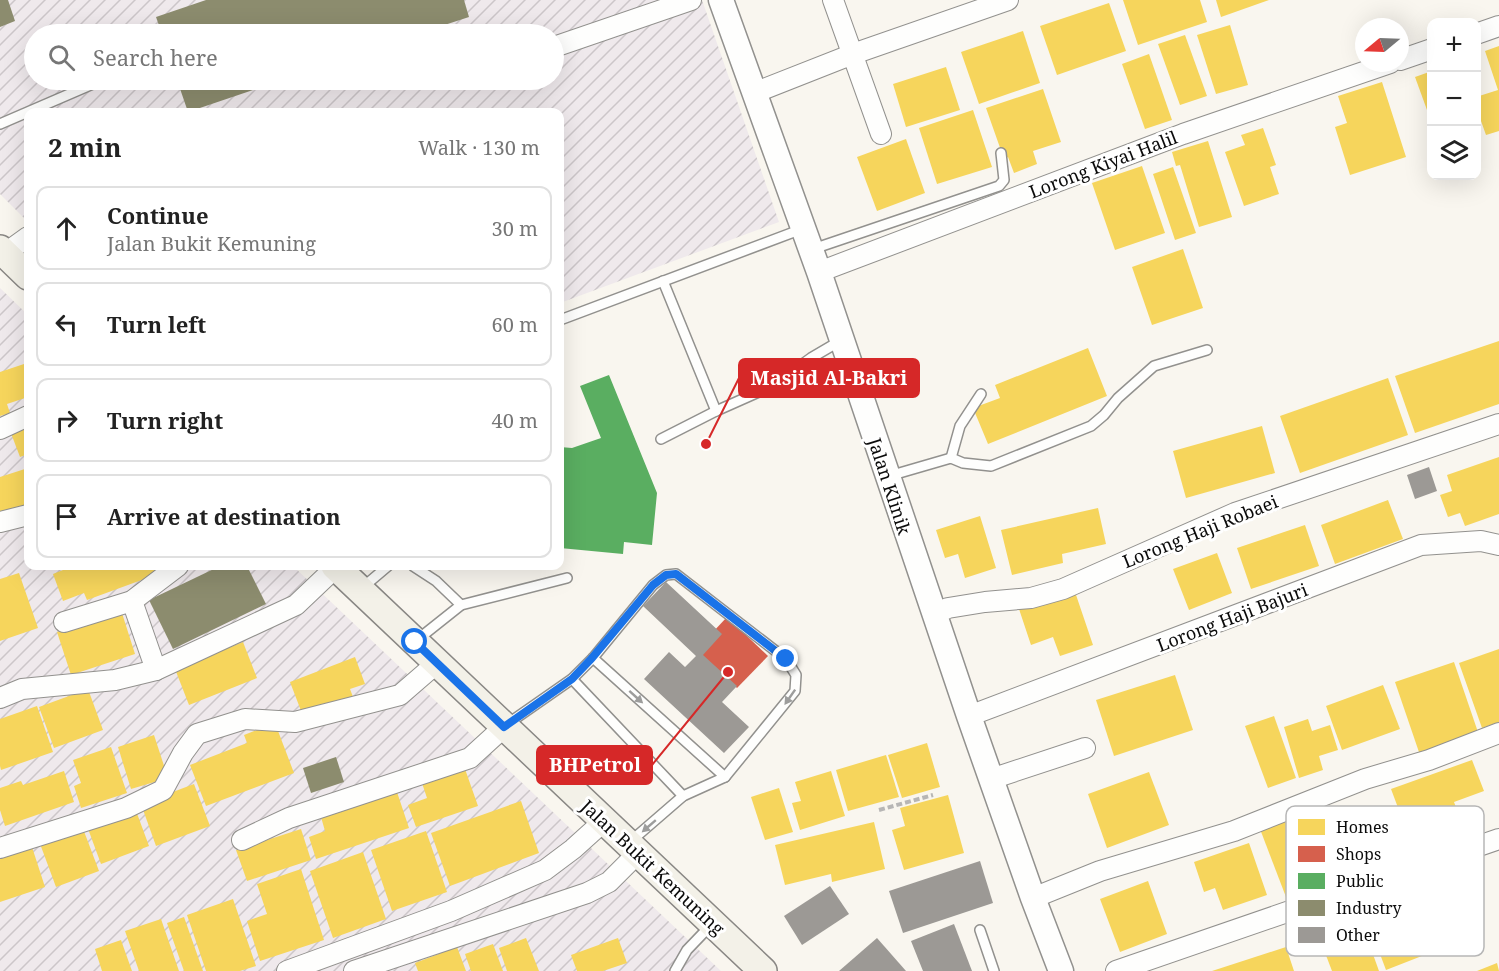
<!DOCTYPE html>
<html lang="en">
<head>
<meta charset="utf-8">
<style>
  :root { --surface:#fff; --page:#f6f6f6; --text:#222; --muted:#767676; --line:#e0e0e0 }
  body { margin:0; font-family:"Noto Serif",serif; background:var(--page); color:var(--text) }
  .controls { position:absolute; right:18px; top:18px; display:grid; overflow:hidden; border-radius:12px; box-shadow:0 6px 24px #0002 }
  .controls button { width:54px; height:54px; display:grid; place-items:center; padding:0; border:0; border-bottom:2px solid var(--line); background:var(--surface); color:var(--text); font:30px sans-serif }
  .compass { position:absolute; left:1355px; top:18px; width:54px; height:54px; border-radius:50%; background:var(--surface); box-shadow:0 6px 24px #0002; rotate:251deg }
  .stop { position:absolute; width:18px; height:18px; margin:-14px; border:4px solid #1a73e8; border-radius:50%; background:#fff }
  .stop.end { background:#1a73e8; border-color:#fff; box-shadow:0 2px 6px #0008 }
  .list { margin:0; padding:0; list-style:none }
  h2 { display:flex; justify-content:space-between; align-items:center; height:78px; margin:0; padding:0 24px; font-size:26px }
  h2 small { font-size:20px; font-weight:400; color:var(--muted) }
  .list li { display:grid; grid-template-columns:39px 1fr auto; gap:18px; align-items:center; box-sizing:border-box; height:84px; margin:0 12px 12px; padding:0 12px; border:2px solid var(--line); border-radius:12px }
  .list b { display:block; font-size:22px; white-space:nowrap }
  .list p { margin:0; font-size:20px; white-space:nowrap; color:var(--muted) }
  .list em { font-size:20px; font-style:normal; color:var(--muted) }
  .icon { flex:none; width:33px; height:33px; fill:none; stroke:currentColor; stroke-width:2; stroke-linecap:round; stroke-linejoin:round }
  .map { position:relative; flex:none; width:1499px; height:971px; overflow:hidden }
  .search { position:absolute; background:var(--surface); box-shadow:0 6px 24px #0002; left:24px; top:24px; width:540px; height:66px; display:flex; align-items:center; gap:15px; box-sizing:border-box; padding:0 21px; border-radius:33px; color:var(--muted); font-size:22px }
  .panel { position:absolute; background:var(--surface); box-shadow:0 6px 24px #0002; left:24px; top:108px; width:540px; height:462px; border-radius:12px }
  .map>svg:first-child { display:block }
  .industrial { fill:url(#industrial-furrows); fill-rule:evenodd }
  .homes { fill:#f6d55c }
  .shops { fill:#d6604d }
  .public { fill:#5aae61 }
  .industry { fill:#8c8c6e }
  .building { fill:#9c9995 }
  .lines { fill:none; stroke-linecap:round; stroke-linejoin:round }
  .service-casing { stroke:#92918e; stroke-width:12 }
  .minor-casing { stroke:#92918e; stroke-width:22 }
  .tertiary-casing { stroke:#92918e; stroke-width:27 }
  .secondary-casing { stroke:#898784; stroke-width:30 }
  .path { stroke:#b7b6b5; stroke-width:4; stroke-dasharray:6 3; stroke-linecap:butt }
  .service { stroke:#fefefd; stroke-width:9 }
  .minor { stroke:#fefefd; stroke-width:20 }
  .tertiary { stroke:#fefefd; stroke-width:24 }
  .secondary { stroke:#f3f1e8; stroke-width:27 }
  .oneway { fill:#9d9d9c }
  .route { stroke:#1a73e8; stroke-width:8 }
  .labels { text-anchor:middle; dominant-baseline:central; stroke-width:6; stroke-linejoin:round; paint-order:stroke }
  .street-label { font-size:18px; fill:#0b0b0b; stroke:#fff }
  .key { fill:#fff; stroke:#b6b6b6; stroke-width:1.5 }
  .key-label { font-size:16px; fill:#0b0b0b }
  .leader { fill:none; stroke:#d62828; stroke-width:2 }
  .callout-dot { fill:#d62828; stroke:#fff; stroke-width:2 }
  .callout { fill:#d62828; stroke:#d62828; stroke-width:2 }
  .callout-label { font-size:20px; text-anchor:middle; font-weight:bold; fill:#fff }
</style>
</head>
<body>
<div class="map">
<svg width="1499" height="971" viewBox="0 0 1499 971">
  <defs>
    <pattern id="industrial-furrows" width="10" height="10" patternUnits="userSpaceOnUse" patternTransform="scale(1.5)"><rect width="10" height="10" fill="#efe9ec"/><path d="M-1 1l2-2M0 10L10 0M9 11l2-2" fill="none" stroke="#ccc6c9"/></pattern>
  </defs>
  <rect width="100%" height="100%" fill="#f9f6ef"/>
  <g class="industrial">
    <path d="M0,0H702L779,222L560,303V112H28V222L0,194ZM34,34H554V80H34Z"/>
    <polygon points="0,288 28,315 28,566 293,566 721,971 0,971"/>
  </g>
  <g class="homes">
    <polygon points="1123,0 1200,0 1207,22 1138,45"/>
    <polygon points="1216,0 1269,0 1221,17"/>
    <polygon points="1109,3 1126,51 1057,75 1040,26"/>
    <polygon points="1230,25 1248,85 1216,94 1197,35"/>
    <polygon points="1023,31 1040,83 979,104 961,52"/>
    <polygon points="1185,35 1207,96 1180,105 1158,44"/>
    <polygon points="1499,46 1499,131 1486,135 1476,107 1476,97 1498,90 1485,51"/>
    <polygon points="1149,54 1172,120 1145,129 1122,64"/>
    <polygon points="946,67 960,110 906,127 893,84"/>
    <polygon points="1432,71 1432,120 1431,121 1415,77"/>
    <polygon points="1382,82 1406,157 1350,175 1335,127 1347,123 1338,96"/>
    <polygon points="1043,89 1061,142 1033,151 1037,164 1014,173 1008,157 1004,159 986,108"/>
    <polygon points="973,110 992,167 937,184 919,128"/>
    <polygon points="1263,128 1276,165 1270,167 1279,194 1244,206 1225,152 1245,145 1241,135"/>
    <polygon points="906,139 925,193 877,211 857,157"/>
    <polygon points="1208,141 1232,217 1199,227 1180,165 1176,166 1172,152"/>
    <polygon points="1142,166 1165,233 1115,250 1092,183"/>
    <polygon points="1173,167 1196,233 1175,240 1153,174"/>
    <polygon points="1183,249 1203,308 1152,325 1132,267"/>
    <polygon points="1499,341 1499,404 1415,433 1395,376"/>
    <polygon points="1088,348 1107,396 988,444 973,408 1000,398 995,385"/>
    <polygon points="27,363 28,369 28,397 7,404 10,413 0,416 0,372"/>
    <polygon points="1388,378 1408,435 1300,473 1280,416"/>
    <polygon points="28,421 28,454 20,457 9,428"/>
    <polygon points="1262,426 1275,473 1186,498 1173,451"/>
    <polygon points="1499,457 1499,514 1465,526 1460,513 1448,517 1440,495 1452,491 1447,475"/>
    <polygon points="28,468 28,504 0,513 0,477"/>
    <polygon points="1388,500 1403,539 1335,564 1321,525"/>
    <polygon points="1098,508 1106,544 1062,554 1063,563 1012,575 1001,530"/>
    <polygon points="980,516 996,568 965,578 958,554 945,558 936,530"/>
    <polygon points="1305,525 1319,566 1251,589 1237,548"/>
    <polygon points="1217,553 1232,593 1189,610 1173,569"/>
    <polygon points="73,566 167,566 169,570 87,600 84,593 63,601 53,574"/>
    <polygon points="19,573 38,628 0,641 0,579"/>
    <polygon points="1074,589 1093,645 1060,656 1053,637 1031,645 1019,609"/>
    <polygon points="121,610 135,654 71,675 57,632"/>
    <polygon points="243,642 257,678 189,705 175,669"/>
    <polygon points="1499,649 1499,722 1482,728 1459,663"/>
    <polygon points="355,657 365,684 350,689 353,697 303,716 290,682"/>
    <polygon points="1454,662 1480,738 1421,758 1395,682"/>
    <polygon points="1175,675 1193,730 1114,756 1096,700"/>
    <polygon points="1383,685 1400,729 1342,750 1326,706"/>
    <polygon points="88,689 103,730 54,748 39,707"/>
    <polygon points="37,706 53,752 1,770 0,766 0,719"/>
    <polygon points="1274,716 1296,778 1268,788 1245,726"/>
    <polygon points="1308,719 1312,731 1330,725 1338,750 1319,756 1323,770 1299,778 1284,727"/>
    <polygon points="275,723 294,773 206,806 190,765 247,743 244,735"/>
    <polygon points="154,735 168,778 131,789 118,747"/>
    <polygon points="927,743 940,787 902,798 888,755"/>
    <polygon points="111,747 127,793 81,808 74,786 81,783 73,760"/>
    <polygon points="886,755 899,797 848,811 836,770"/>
    <polygon points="1472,760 1484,791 1454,802 1463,826 1412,845 1391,789"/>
    <polygon points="465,769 478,806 416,827 408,805 427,798 422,783"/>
    <polygon points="64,771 74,802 5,826 0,810 0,788 21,781 23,785"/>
    <polygon points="831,771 845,816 800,830 792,803 801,801 795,782"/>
    <polygon points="1149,772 1169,825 1107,848 1088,794"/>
    <polygon points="194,784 210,826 156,846 141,804"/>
    <polygon points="779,788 793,832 765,840 751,797"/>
    <polygon points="397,792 409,828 316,859 309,837 325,831 321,817"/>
    <polygon points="948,795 964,853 904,870 892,830 905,826 900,808"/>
    <polygon points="521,801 539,853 450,886 431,833"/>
    <polygon points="135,808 149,846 101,864 87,826"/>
    <polygon points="1315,808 1341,876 1286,897 1260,829"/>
    <polygon points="874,822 885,869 832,882 831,874 785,885 775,845"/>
    <polygon points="82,826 99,871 56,887 39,841"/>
    <polygon points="301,829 311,860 247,881 236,850"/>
    <polygon points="426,831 447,892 392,911 371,850"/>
    <polygon points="1249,843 1267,895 1223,910 1215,888 1204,892 1194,862"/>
    <polygon points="31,844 45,887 0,902 0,854"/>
    <polygon points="363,852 386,919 333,938 310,871"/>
    <polygon points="301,869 324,940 260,961 247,921 267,914 257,884"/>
    <polygon points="1148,881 1167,934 1120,952 1100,899"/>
    <polygon points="233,899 256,966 240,971 206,971 187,915"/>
    <polygon points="1408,906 1427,954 1386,970 1368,922"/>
    <polygon points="184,917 203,971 184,971 167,923"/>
    <polygon points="161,919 179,971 139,971 125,931"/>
    <polygon points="1361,921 1379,971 1332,971 1319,937"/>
    <polygon points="526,938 539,971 507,971 499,948"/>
    <polygon points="618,938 627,963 603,971 577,971 571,955"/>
    <polygon points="121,940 132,971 102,971 95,949"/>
    <polygon points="493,944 503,971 471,971 465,954"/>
    <polygon points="457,947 466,971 418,971 415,963"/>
    <polygon points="1286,947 1294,971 1212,971"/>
    <polygon points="1497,963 1499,971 1477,971"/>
  </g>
  <polygon class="shops" points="727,617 768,656 737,688 696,650"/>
  <polygon class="public" points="609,375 657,493 652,545 624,542 623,554 560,548 560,447 572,448 601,438 580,386"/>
  <g class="industry">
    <polygon points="0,0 8,0 15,21 0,27"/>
    <polygon points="206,0 464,0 469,17 417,34 162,34 156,17"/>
    <polygon points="177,80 283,80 188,112"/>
    <polygon points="220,566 247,566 266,604 173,649 149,600"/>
    <polygon points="336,757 344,782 311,793 303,768"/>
  </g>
  <g class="building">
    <polygon points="1429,467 1437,491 1415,499 1407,475"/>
    <polygon points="666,582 722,634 703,655 737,686 722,702 749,727 724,753 644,679 669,652 685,667 696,656 643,606"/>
    <polygon points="980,861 993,903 903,933 889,891"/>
    <polygon points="830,886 849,914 802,945 784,916"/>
    <polygon points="954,924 972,971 923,971 911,941"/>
    <polygon points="877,938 906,971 839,971"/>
  </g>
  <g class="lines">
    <g class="service-casing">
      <g id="service">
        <polyline points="0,124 102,80"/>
        <polyline points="813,249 999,186 1004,180 1001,153"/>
        <polyline points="663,281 716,411"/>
        <polyline points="560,320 802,229"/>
        <polyline points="661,439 716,411 772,386 811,358 840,341"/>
        <polyline points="951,458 960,426 981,394"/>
        <polyline points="889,476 951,458 963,463 991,466 1091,426 1104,415 1118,398 1154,366 1207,350"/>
        <polyline points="413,566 436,581 461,605"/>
        <polyline points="362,588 388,566"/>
        <polyline points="417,640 461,605 567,578"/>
        <polyline points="593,658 725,777"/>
        <polyline points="572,679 683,796"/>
        <polyline points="506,725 572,679 593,658 653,585 666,575 676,574 786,659 796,675 795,691 725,777 683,796 631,841"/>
        <polyline points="980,930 994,971"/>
        <polyline points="675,971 687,950 711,925"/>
      </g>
    </g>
    <g class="minor-casing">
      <g id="minor">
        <polyline points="833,0 881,134"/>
        <polyline points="1476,34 1499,26"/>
        <polyline points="554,47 691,0"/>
        <polyline points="1400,60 1432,49"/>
        <polyline points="754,93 853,54 1008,0"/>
        <polyline points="0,257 28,237"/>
        <polyline points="819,272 1183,134 1390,63"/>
        <polyline points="0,429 28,416"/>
        <polyline points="0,522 28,515"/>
        <polyline points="132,601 156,670"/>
        <polyline points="934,614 948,608 985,602 1031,598 1063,589 1235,513 1499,424"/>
        <polyline points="64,622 132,601 178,566"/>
        <polyline points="0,698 22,689 115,680 156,670 296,605 336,567"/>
        <polyline points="969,716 1421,545 1481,541 1499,545"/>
        <polyline points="991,779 1085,748"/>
        <polyline points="242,840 289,818 470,758 504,727"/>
        <polyline points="0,848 126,808 163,790 183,753 197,734 245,719 295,722 400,695 437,663"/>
        <polyline points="1033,898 1100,871 1234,831 1365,779 1429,760 1499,733"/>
        <polyline points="287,971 451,911 545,870 573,849 604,821"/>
        <polyline points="354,971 587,893 609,882 638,853"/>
        <polyline points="1116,971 1499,839"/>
      </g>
    </g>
    <g class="tertiary-casing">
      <polyline id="tertiary" points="721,0 819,272 969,716 1033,898 1061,971"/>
    </g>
    <g class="secondary-casing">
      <g id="secondary">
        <polyline points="0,249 28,276"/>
        <polyline points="335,566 763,971"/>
      </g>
    </g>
    <polyline class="path" points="879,810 933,795"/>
    <use href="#service" class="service"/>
    <use href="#minor" class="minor"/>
    <use href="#tertiary" class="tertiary"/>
    <use href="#secondary" class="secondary"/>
  </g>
  <defs><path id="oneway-solid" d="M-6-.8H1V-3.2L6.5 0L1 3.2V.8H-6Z" transform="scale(1.5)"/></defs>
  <g class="oneway">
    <use href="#oneway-solid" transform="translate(636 697) rotate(42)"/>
    <use href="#oneway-solid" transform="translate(790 697) rotate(125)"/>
    <use href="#oneway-solid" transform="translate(649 826) rotate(139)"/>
  </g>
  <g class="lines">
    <polyline class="route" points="415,642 504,727 572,679 592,658 653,585 666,575 676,574 786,659"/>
  </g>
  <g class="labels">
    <g class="street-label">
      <text transform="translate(1103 164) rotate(-21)">Lorong Kiyai Halil</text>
      <text transform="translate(890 486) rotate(72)">Jalan Klinik</text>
      <text transform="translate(1200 531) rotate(-22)">Lorong Haji Robaei</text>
      <text transform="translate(1232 617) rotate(-21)">Lorong Haji Bajuri</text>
      <text transform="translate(653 867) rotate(43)">Jalan Bukit Kemuning</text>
    </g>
  </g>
  <rect x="1286" y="806" width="198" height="150" rx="9" class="key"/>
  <rect x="1298" y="819" width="27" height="16" fill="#f6d55c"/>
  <rect x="1298" y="846" width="27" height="16" fill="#d6604d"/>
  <rect x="1298" y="873" width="27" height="16" fill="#5aae61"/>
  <rect x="1298" y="900" width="27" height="16" fill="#8c8c6e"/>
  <rect x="1298" y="927" width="27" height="16" fill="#9c9995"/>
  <g class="key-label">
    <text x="1336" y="833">Homes</text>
    <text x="1336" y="860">Shops</text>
    <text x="1336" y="887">Public</text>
    <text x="1336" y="914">Industry</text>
    <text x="1336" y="941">Other</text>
  </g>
  <path class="leader" d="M706 444L739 378M728 672L652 765"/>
  <g class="callout-dot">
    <circle cx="706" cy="444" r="6"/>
    <circle cx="728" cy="672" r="6"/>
  </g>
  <g class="callout">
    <rect x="739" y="359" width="180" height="38" rx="6"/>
    <rect x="537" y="746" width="115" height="38" rx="6"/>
  </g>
  <g class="callout-label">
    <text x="829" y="385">Masjid Al-Bakri</text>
    <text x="595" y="772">BHPetrol</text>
  </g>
</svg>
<div class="controls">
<button>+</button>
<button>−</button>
<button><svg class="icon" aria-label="layers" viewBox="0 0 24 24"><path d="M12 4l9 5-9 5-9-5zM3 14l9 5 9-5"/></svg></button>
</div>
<svg class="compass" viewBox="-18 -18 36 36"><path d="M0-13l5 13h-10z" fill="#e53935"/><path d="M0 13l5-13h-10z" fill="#767676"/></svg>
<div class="stop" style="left:415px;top:642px"></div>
<div class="stop end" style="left:786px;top:659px"></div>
<div class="search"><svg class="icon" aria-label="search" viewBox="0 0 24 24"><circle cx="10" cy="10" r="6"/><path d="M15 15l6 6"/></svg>Search here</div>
<section class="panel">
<h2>2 min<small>Walk · 130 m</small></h2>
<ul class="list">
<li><svg class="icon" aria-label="ahead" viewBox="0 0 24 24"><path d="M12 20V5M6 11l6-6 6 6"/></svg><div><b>Continue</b><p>Jalan Bukit Kemuning</p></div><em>30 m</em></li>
<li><svg class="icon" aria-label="left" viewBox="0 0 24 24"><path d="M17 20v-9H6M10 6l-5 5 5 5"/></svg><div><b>Turn left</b></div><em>60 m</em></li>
<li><svg class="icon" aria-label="right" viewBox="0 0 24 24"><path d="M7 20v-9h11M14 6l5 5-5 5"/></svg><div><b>Turn right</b></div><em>40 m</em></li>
<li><svg class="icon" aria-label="arrive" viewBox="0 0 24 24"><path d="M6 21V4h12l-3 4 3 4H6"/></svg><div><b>Arrive at destination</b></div></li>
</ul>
</section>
</div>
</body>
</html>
